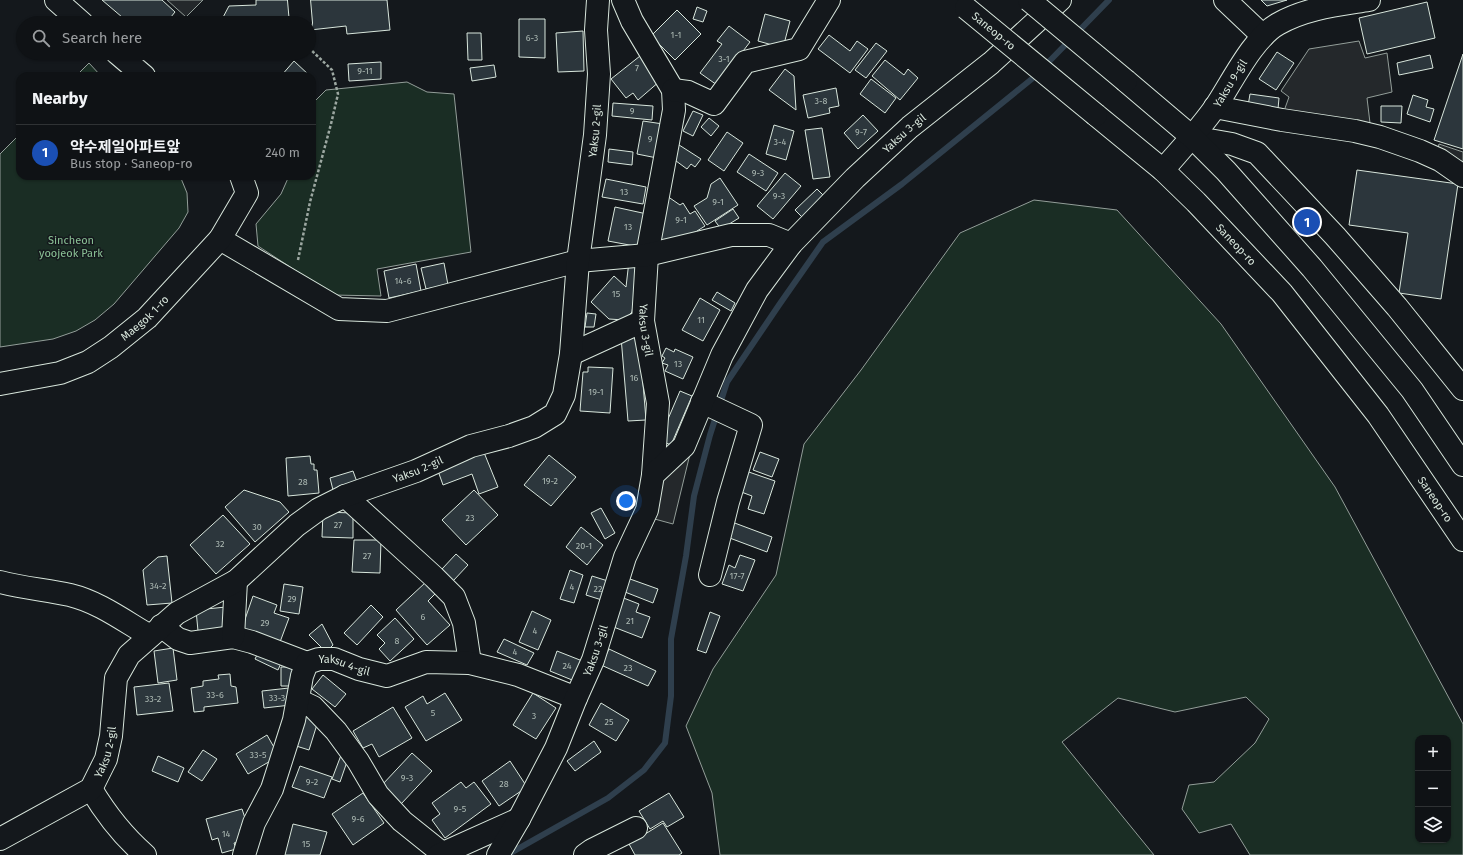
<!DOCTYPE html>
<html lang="en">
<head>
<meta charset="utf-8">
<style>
  :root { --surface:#0f1215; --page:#1d2022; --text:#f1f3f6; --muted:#9b9ea0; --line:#2f3234; --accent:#ffb74d }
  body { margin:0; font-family:"Fira Sans","Noto Sans KR",sans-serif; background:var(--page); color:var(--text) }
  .controls { position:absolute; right:12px; bottom:12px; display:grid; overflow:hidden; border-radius:8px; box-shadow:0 1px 3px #0004 }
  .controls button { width:36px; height:36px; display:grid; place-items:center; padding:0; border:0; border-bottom:1px solid var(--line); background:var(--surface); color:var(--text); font:20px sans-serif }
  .you { position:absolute; left:626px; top:501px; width:14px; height:14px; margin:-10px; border:3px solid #fff; border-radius:50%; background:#1a73e8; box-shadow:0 0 0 6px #1a73e833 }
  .badge { display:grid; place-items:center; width:26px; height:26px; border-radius:50%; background:var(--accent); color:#fff; font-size:13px; font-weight:700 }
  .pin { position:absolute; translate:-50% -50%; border:2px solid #fff; box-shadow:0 1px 4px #0006 }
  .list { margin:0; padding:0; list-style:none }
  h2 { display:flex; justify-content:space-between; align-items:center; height:52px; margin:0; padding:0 16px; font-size:17px }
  h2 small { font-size:13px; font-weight:400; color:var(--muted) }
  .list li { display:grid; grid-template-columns:26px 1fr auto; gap:12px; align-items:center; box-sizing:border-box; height:56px; padding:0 16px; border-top:1px solid var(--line) }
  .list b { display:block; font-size:15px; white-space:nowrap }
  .list p { margin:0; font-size:13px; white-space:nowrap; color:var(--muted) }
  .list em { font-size:13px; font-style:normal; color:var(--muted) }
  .icon { flex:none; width:22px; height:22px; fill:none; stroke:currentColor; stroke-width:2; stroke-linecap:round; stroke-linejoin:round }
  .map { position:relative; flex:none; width:1463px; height:855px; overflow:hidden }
  .search { position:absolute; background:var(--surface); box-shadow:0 1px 3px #0004; left:16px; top:16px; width:300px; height:44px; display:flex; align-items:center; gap:10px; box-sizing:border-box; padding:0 14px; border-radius:22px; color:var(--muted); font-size:15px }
  .panel { position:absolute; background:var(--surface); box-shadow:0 1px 3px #0004; left:16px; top:72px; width:300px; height:108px; border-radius:12px }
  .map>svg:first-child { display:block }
  .green { fill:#1a2d24; stroke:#939e99; fill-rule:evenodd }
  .parking { fill:#24282b; stroke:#939e99 }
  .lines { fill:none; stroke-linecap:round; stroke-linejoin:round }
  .stream { stroke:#2f3f4d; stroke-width:6 }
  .building { fill:#2c363c; stroke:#d8e6dc }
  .minor-casing { stroke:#d8e6dc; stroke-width:24 }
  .major-casing { stroke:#d8e6dc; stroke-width:24 }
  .path { stroke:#9da8a2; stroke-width:2.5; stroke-dasharray:3 2; stroke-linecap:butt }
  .minor { stroke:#14181c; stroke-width:22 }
  .major { stroke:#14181c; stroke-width:22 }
  .major-bridge-casing { stroke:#d8e6dc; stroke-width:24; stroke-linecap:butt }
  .major-bridge { stroke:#14181c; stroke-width:22 }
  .labels { text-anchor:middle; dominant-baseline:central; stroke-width:3; stroke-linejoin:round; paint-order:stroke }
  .number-label { font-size:9px; fill:#adbab4 }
  .street-label { font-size:11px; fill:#d8e6dc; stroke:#14181c }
  .park-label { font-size:11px; fill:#8ac095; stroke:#14181c }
</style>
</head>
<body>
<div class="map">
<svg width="1463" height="855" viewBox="0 0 1463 855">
  <rect width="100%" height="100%" fill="#14181c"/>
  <g class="green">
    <polygon points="89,63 101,76 76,76"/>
    <polygon points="407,82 427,92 454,94 471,252 377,269 381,296 333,295 258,246 256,224 281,194 289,176 312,176 312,104 326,90"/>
    <polygon points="20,134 20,176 180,176 187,193 188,212 179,228 114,304 95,320 76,331 53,339 0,347 0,154"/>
    <path d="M1034,200L1117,210L1221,324L1335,487L1463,724V855H1250L1231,824L1199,833L1182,809L1189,785L1214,782L1255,743L1269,719L1246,697L1175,712L1118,698L1062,742L1154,855H720L712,793L686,726L713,669L776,575L804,444L861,370L960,233ZM1418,738H1448V840H1418Z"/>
  </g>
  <g class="parking">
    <polygon points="167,0 203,0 186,17"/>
    <polygon points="1359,41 1365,58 1387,53 1392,92 1367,98 1370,123 1284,111 1289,97 1281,91 1309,49"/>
    <polygon points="1439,144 1463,152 1463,162 1438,148"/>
    <polygon points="690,454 673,524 651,518 660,480"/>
  </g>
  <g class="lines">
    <polyline class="stream" points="507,855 608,798 644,770 665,743 671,696 671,639 686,556 694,496 710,435 727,382 779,305 823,242 902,184 1033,78 1109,0"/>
  </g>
  <g class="building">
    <polygon points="102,0 162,0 175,12 166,23 129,23"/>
    <polygon points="256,0 290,0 291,23 220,23 229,6 256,5"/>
    <polygon points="307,0 387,0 390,30 347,34 346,26 310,30"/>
    <polygon points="1261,0 1287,0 1267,6"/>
    <polygon points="1427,2 1435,38 1367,54 1359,18"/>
    <polygon points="697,7 707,11 703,22 693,19"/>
    <polygon points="677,10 701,34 675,60 651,36"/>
    <polygon points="765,14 790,21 783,48 758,41"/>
    <polygon points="519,19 545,19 545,58 519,57"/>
    <polygon points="729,26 750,42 717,85 700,73 722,44 717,41"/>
    <polygon points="583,31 584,71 558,72 556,33"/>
    <polygon points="467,33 481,33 482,60 468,60"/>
    <polygon points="829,35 850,51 857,41 868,49 850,73 818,49"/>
    <polygon points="876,43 887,51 866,78 855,70"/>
    <polygon points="1277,52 1294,63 1276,90 1259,79"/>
    <polygon points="1463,54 1463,149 1434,140"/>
    <polygon points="1430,55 1433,68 1399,75 1397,63"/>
    <polygon points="640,56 660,81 638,100 633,93 626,98 611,79"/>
    <polygon points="885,60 904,75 908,69 918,78 900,100 872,76"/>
    <polygon points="294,61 310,76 281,76"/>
    <polygon points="381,62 381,79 349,81 348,64"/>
    <polygon points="494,65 496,77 472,81 470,68"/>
    <polygon points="785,69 794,76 796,110 769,90"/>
    <polygon points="871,79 896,98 885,113 860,94"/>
    <polygon points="836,88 839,106 829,108 830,113 808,118 803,95"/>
    <polygon points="1250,94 1279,98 1278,109 1248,106"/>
    <polygon points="1413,95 1428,100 1426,107 1434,109 1430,122 1407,114"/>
    <polygon points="613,103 653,106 652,120 612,116"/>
    <polygon points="1381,106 1402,106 1401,123 1381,122"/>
    <polygon points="693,111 703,115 693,136 683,131"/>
    <polygon points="863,115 878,131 858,149 844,133"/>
    <polygon points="709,118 719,126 711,136 701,127"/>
    <polygon points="643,121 663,124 657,158 637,154"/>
    <polygon points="774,125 794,131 786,160 766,154"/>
    <polygon points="822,128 830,177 813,179 805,130"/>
    <polygon points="727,132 743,143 724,171 708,160"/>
    <polygon points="676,143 701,159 695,167 691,164 687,169 672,158"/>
    <polygon points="609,149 633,152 632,165 608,162"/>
    <polygon points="749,154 778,173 766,191 737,172"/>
    <polygon points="1357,170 1458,184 1441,299 1399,293 1408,233 1349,225"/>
    <polygon points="785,173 801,186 773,219 757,206"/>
    <polygon points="720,178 738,205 707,225 694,206 707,198 711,184"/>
    <polygon points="606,179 646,187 643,204 602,197"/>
    <polygon points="817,189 824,196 802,217 795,210"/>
    <polygon points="667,196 680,205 683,203 690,214 695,211 705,226 697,231 697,235 655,243"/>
    <polygon points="615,207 647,214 640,247 608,241"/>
    <polygon points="733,209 739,218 721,229 715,221"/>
    <polygon points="629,261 639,262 632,312 624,320 609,319 591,302 614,276 626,287"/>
    <polygon points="444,263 448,285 426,289 421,268"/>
    <polygon points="416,264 421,291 389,298 384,271"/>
    <polygon points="717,292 735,303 731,311 712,300"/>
    <polygon points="700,298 720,310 703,341 682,330"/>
    <polygon points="587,313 596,314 594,327 585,327"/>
    <polygon points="639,335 646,420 628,421 621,337"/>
    <polygon points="666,348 674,352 675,349 693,357 683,379 665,371 668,365 662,363 665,358 662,356"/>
    <polygon points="588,367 613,368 610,413 580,411 583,372 588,372"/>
    <polygon points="680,391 692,396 671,445 659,440"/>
    <polygon points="483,450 498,487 479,494 472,474 443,485 437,468"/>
    <polygon points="760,452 779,459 772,477 753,470"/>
    <polygon points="549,455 576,477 551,506 524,485"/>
    <polygon points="310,456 311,464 314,464 314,470 317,470 319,493 288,496 286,458"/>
    <polygon points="743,470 775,481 764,514 748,509 752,496 736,490"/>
    <polygon points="353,471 357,482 333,490 330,478"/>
    <polygon points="244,490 280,502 289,512 255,542 225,507"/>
    <polygon points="474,490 498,515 466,545 442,520"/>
    <polygon points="601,508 615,533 605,539 591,513"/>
    <polygon points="323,512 353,513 353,538 322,537"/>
    <polygon points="223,515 250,544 216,574 190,545"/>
    <polygon points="732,522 772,537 767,552 727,537"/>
    <polygon points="581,527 603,545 587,565 566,547"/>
    <polygon points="354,540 381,540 380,573 352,572"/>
    <polygon points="456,554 468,565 453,581 442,569"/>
    <polygon points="740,555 755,560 743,591 722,584 729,565 735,568"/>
    <polygon points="167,556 172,603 147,605 143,570 158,557"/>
    <polygon points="570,570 583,575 574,603 560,599"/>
    <polygon points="592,576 611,582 605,601 586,595"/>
    <polygon points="630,579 658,589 653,603 625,592"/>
    <polygon points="426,582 436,593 428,601 450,625 427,645 396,610"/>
    <polygon points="284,584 303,587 299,614 280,611"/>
    <polygon points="253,596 277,605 274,613 289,618 280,642 242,628"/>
    <polygon points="621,597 639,604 636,612 650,617 642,638 611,626"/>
    <polygon points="371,605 383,617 357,645 344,633"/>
    <polygon points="226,607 229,628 198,631 196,610"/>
    <polygon points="532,611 551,620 538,650 519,642"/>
    <polygon points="710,612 720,616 706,653 697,650"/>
    <polygon points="395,618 414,639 390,661 379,649 385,643 377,635"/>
    <polygon points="322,624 333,645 326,652 309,635"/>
    <polygon points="504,639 534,653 527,665 497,652"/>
    <polygon points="173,648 177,680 158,683 154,651"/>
    <polygon points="609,649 656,671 648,686 601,665"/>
    <polygon points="557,651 585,662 577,682 550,671"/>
    <polygon points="257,655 282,661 278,670 255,659"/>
    <polygon points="281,667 293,667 294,686 281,686"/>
    <polygon points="230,674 231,686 236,687 238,703 204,707 204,711 194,712 191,688 203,686 203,681 219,679 218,675"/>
    <polygon points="323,675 346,694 335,707 312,689"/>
    <polygon points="169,683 173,711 137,715 134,687"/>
    <polygon points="289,688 291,705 264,708 262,691"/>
    <polygon points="445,693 462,720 426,741 405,707 423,696 427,704"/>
    <polygon points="533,693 556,708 536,739 513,725"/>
    <polygon points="601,703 629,720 616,741 589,725"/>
    <polygon points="393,707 412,738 379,757 372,744 363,748 353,731"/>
    <polygon points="303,713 319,718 309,750 293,745"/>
    <polygon points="267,735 279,756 248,774 236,754"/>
    <polygon points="594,741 601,752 575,771 567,761"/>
    <polygon points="203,750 217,759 202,781 188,772"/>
    <polygon points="343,750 350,753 340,782 332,779"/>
    <polygon points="412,753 432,771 401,804 382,785"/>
    <polygon points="158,756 184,768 178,782 152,771"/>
    <polygon points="510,761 527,787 499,806 482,781"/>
    <polygon points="300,766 332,777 324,798 292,787"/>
    <polygon points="461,782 466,788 474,782 491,804 445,838 432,820 440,814 432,803"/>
    <polygon points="363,793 384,823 353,845 332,814"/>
    <polygon points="669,793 684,817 667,827 663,821 650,829 639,811"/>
    <polygon points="242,809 248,827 240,829 243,841 234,843 236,849 222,853 218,838 212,840 206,819"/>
    <polygon points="663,823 682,853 679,855 635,855 629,844"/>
    <polygon points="293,824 327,832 320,855 285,855"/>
  </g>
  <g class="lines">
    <g class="minor-casing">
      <g id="minor">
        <polyline points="56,0 82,23"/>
        <polyline points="299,0 301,23"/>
        <path id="s1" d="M623,0L632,21L673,90L674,110L647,255L643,321L658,403L653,475"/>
        <polyline points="1225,0 1263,36"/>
        <polyline points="117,53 144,76"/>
        <polyline points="673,90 688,92 714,104 745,62 799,49 829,0"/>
        <polyline points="1215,107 1282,120 1355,131 1380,137 1420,151 1440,160 1463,176"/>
        <polyline points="1192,137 1232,144 1257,153 1335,236 1397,307 1463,389"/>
        <path id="s2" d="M1163,170C1181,149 1200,129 1216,106C1232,82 1253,38 1278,24C1306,8 1338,5 1369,0"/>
        <polyline points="220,239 339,309 387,311 578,261 647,255 731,235 769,235 791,244"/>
        <polyline points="571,354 643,321"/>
        <path id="s3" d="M0,384L60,373L88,362L111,347L147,318L220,239L247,193L241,176"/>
        <polyline points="702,402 751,425 728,502 710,575"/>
        <polyline points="345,496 434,577 454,597 464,623 470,663"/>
        <path d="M0,582C23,588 47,590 70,595C99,602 124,621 150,636"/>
        <polyline points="161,626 178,639 190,643 233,637 252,642 307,663"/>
        <polyline points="233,637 236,581"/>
        <polyline points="298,700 313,707 336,731 358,761 378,795 402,821 442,853"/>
        <path d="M91,789C106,814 123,836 145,855"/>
        <path id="s4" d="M0,839L91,789L106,759L111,736L116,678L129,655L177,613L236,581L297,525L319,509L345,496L416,471L471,446L509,436L534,427L555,414L564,395L571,354L578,261L595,135L599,74L596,30L598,0"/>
        <path id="s5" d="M244,855L254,823L272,789L294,720L302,676L307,663L319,659H334L359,669L387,676L426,662L470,663L518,675L576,698"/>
        <polyline points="439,855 519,819"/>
        <path id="s6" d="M498,855L519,819L556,748L576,698L593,660L625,557L647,510L653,475L684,446L722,355L757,290L791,244L855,178L910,127L991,63L1060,0"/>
        <polyline points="585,855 592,850 636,828"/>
      </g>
    </g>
    <g class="major-casing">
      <g id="major">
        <polyline points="1126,81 1192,137 1226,171 1312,268 1412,390 1463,465"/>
        <path id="s7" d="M1096,115L1163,170L1196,202L1282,293L1378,415L1463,540"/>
      </g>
    </g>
    <polyline class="path" points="298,260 310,202 331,124 338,94 332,70 309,48"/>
    <use href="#minor" class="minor"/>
    <use href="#major" class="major"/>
    <g class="major-bridge-casing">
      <g id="major-bridge">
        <polyline points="1029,0 1126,81"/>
        <path id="s8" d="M966,8L1096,115"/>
      </g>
    </g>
    <use href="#major-bridge" class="major-bridge"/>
  </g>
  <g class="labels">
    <g class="number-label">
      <text x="676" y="35">1-1</text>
      <text x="532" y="38">6-3</text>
      <text x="724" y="59">3-1</text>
      <text x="637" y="68">7</text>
      <text x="365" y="71">9-11</text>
      <text x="821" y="101">3-8</text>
      <text x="632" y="111">9</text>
      <text x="861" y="132">9-7</text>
      <text x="650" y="139">9</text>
      <text x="780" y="142">3-4</text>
      <text x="758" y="173">9-3</text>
      <text x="624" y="192">13</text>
      <text x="779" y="196">9-3</text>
      <text x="718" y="202">9-1</text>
      <text x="681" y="220">9-1</text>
      <text x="628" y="227">13</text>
      <text x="403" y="281">14-6</text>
      <text x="616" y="294">15</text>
      <text x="701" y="320">11</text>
      <text x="678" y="364">13</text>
      <text x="634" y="378">16</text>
      <text x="596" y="392">19-1</text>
      <text x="550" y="481">19-2</text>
      <text x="303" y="482">28</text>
      <text x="470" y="518">23</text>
      <text x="338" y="525">27</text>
      <text x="257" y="527">30</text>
      <text x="220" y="544">32</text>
      <text x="584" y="546">20-1</text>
      <text x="367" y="556">27</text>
      <text x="737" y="576">17-7</text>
      <text x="158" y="586">34-2</text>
      <text x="572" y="587">4</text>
      <text x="598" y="589">22</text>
      <text x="292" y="599">29</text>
      <text x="423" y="617">6</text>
      <text x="630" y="621">21</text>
      <text x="265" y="623">29</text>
      <text x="535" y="631">4</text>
      <text x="397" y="641">8</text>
      <text x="515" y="652">4</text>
      <text x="567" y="666">24</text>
      <text x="628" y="668">23</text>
      <text x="215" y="695">33-6</text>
      <text x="277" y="698">33-3</text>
      <text x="153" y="699">33-2</text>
      <text x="433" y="713">5</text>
      <text x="534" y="716">3</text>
      <text x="609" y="722">25</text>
      <text x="258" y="755">33-5</text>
      <text x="407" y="778">9-3</text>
      <text x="312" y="782">9-2</text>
      <text x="504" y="784">28</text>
      <text x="460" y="809">9-5</text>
      <text x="358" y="819">9-6</text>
      <text x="226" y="834">14</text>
      <text x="306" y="844">15</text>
    </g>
    <g class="street-label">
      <text stroke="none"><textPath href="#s8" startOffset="36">Saneop-ro</textPath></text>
      <text stroke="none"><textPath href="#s2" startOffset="110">Yaksu 9-gil</textPath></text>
      <text stroke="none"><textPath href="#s4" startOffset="1029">Yaksu 2-gil</textPath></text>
      <text stroke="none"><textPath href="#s6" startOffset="843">Yaksu 3-gil</textPath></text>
      <text stroke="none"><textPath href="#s7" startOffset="191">Saneop-ro</textPath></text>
      <text stroke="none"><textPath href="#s3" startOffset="163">Maegok 1-ro</textPath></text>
      <text stroke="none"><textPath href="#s1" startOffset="346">Yaksu 3-gil</textPath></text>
      <text stroke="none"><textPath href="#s4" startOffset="593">Yaksu 2-gil</textPath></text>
      <text stroke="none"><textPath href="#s7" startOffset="515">Saneop-ro</textPath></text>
      <text stroke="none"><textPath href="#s6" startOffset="227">Yaksu 3-gil</textPath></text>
      <text stroke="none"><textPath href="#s5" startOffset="242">Yaksu 4-gil</textPath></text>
      <text stroke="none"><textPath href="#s4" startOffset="144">Yaksu 2-gil</textPath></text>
    </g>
    <g class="park-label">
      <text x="71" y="240">Sincheon<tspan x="71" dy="13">yoojeok Park</tspan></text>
    </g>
  </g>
</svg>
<div class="controls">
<button>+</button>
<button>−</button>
<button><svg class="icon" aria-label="layers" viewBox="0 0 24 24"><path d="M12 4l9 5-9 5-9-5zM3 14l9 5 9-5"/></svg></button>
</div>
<div class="you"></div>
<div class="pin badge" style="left:1307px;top:222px;background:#1a4fb4">1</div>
<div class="search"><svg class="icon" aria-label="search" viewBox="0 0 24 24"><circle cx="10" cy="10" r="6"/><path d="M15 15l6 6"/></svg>Search here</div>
<section class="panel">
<h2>Nearby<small></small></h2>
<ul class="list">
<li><span class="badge" style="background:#1a4fb4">1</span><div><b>약수제일아파트앞</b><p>Bus stop · Saneop-ro</p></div><em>240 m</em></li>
</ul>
</section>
</div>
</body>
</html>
